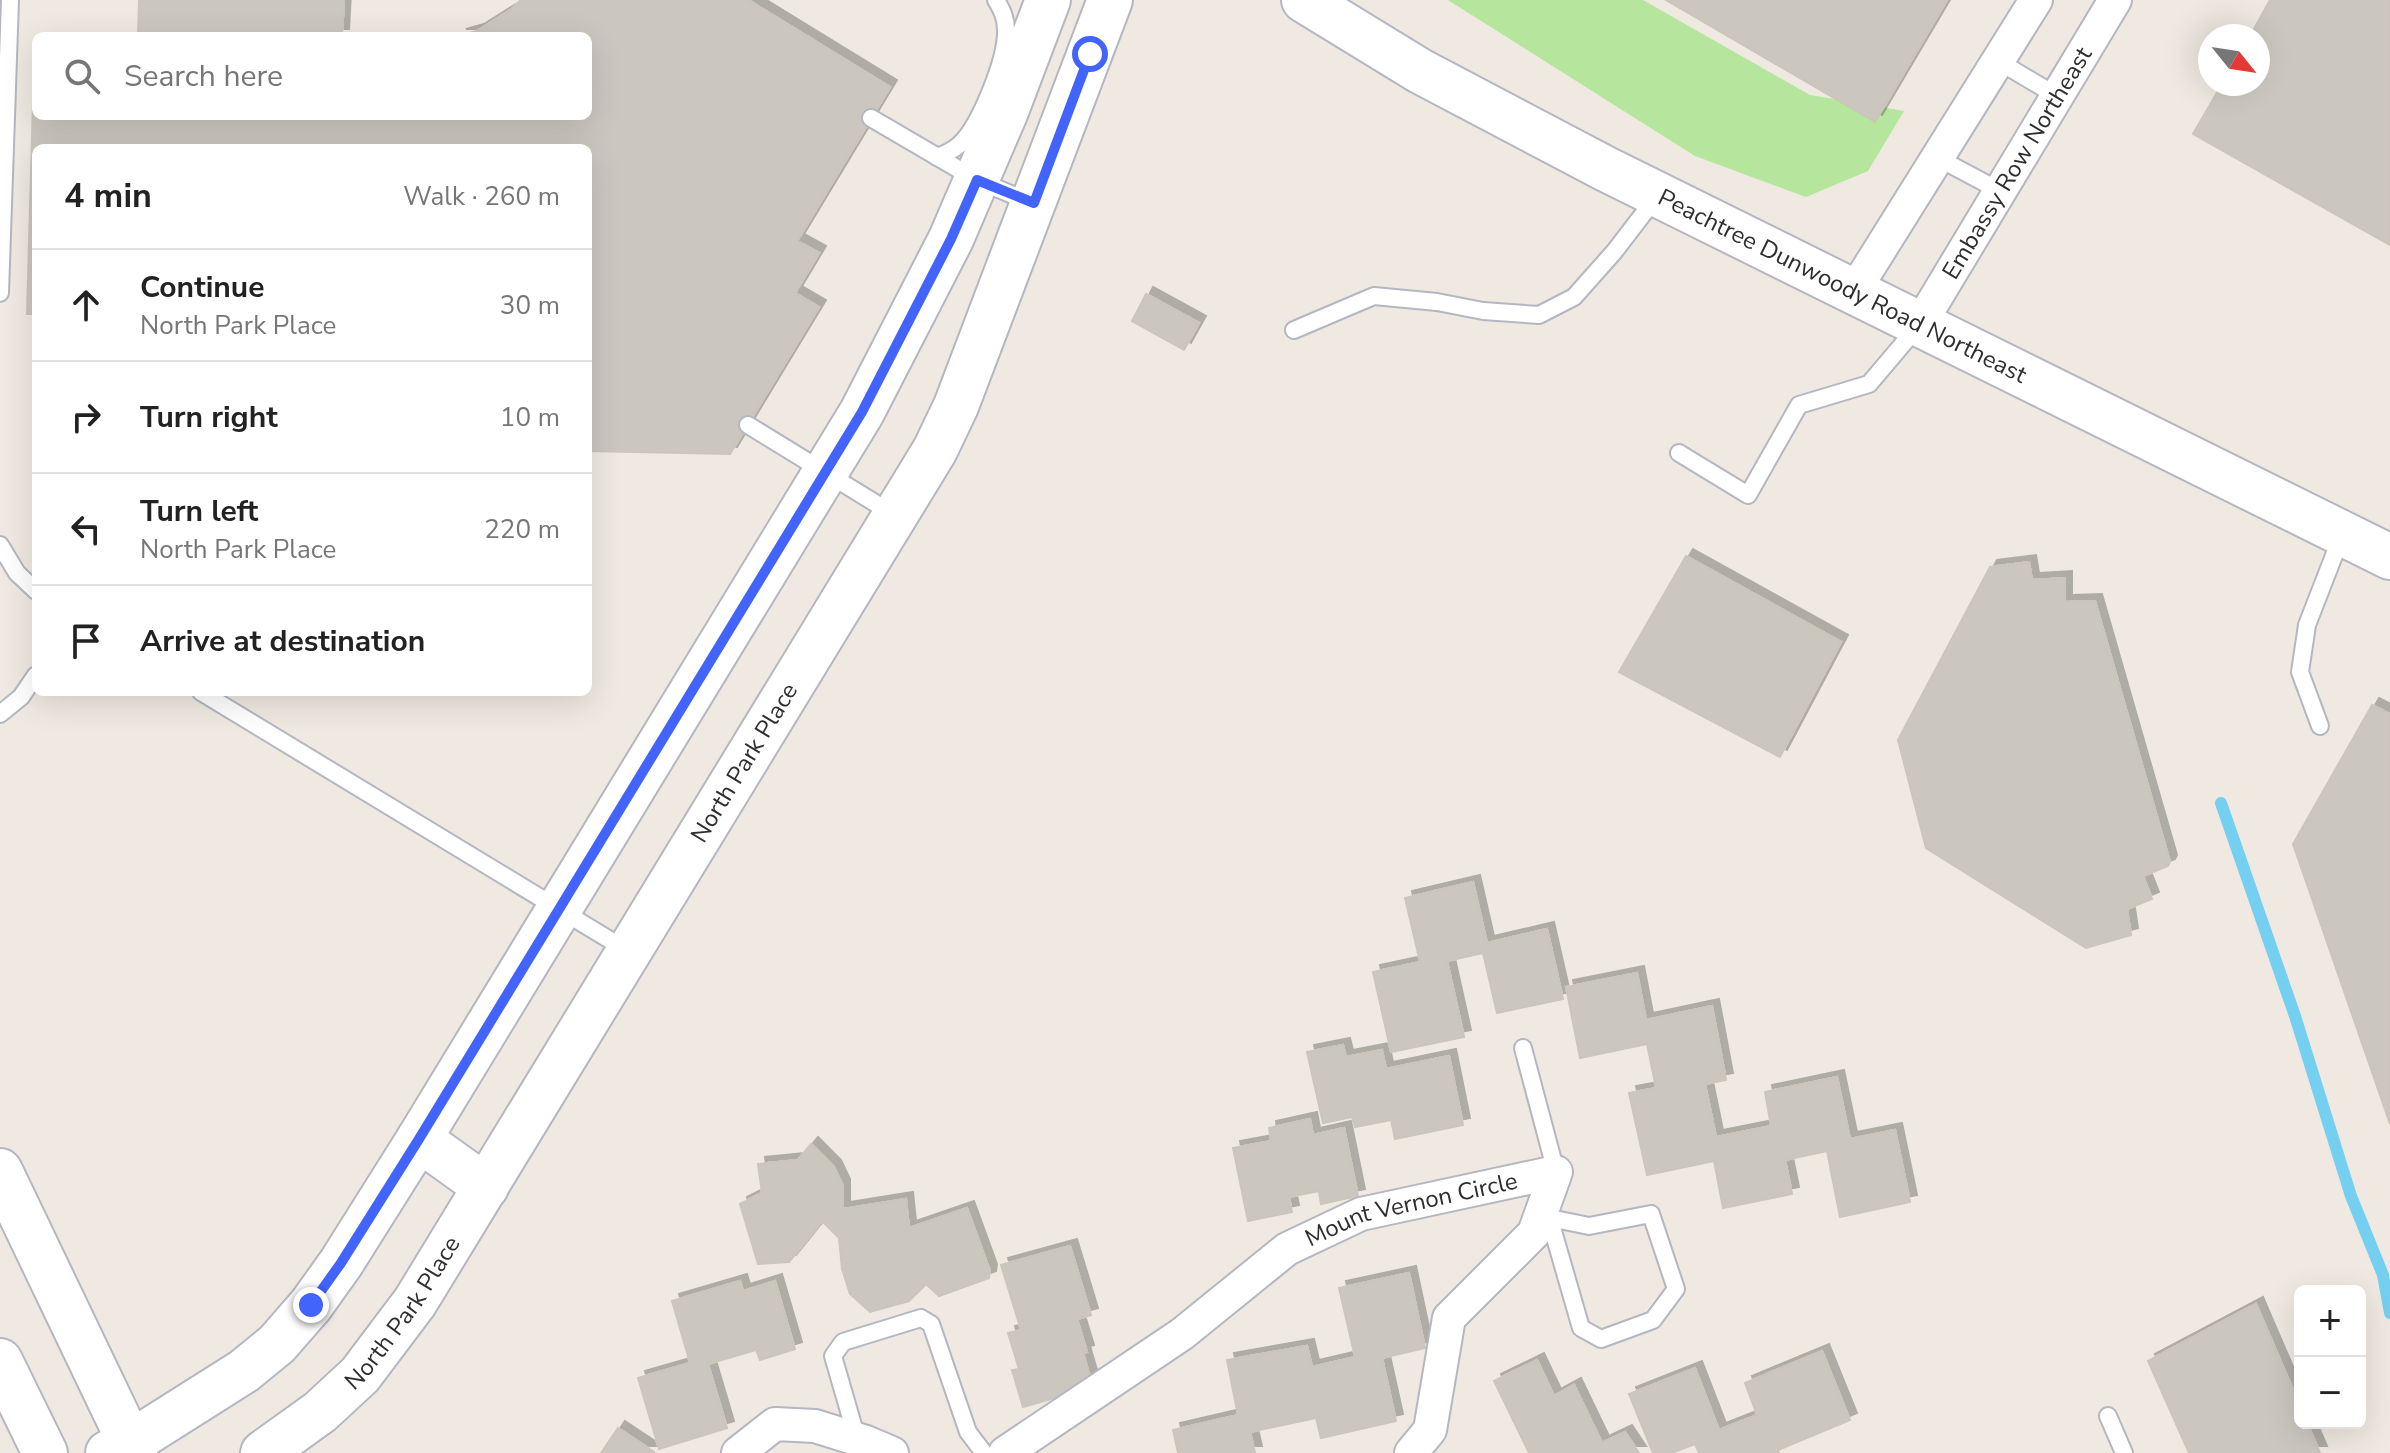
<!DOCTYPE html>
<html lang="en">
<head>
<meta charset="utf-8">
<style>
  :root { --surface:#fff; --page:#f2f2f2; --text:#222; --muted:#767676; --line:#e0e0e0 }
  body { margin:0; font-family:"Nunito Sans",sans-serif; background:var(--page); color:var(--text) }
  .controls { position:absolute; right:24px; bottom:24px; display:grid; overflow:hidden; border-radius:12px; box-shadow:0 8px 32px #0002 }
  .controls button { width:72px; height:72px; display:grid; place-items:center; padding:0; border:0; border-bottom:2px solid var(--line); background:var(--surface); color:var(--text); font:40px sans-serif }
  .compass { position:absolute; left:2198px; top:24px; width:72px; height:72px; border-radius:50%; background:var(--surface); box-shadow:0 8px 32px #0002; rotate:120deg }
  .stop { position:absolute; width:24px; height:24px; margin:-18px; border:6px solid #4264fb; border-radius:50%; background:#fff }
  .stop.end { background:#4264fb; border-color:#fff; box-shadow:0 2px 8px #0008 }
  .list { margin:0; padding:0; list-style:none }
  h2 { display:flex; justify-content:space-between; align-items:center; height:104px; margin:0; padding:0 32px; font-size:34px }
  h2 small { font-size:26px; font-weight:400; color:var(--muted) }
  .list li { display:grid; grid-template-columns:52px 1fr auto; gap:24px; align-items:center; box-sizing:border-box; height:112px; padding:0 32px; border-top:2px solid var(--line) }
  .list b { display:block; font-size:30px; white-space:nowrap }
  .list p { margin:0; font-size:26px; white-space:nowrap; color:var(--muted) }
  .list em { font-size:26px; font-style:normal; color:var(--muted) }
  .icon { flex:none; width:44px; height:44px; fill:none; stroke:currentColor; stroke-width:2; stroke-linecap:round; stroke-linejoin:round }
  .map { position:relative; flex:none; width:2390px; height:1453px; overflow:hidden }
  .search { position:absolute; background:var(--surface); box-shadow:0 8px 32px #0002; left:32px; top:32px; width:560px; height:88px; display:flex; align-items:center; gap:20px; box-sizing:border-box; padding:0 28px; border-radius:12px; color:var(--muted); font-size:30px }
  .panel { position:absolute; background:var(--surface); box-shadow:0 8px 32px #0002; left:32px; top:144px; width:560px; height:552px; border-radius:12px }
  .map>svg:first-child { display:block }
  .green { fill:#b6e59e }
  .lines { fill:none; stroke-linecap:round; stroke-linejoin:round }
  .stream { stroke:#75cff0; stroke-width:12 }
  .building { fill:#cbc7bf; stroke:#cbc5ba; stroke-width:2; filter:url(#shadow) }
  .lane-casing { stroke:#b4b7c1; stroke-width:20 }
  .street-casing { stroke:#b4b7c1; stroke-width:36 }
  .secondary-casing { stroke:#b4b7c1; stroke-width:48 }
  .lane { stroke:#fff; stroke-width:16 }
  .street { stroke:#fff; stroke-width:32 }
  .secondary { stroke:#fff; stroke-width:44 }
  .route { stroke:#4264fb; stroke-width:10 }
  .labels { text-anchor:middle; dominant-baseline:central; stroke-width:8; stroke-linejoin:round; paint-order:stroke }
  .street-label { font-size:24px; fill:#2e2e2e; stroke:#fff }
</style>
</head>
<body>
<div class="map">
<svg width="2390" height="1453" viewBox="0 0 2390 1453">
  <defs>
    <filter id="shadow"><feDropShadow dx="7" dy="-7" stdDeviation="0" flood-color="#0004"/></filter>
  </defs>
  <rect width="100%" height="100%" fill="#efe9e1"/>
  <polygon class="green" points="1448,0 1643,0 1810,95 1904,111 1868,171 1806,197 1695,156"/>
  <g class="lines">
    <polyline class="stream" points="2221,803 2295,1016 2351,1196 2383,1275 2390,1313"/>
  </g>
  <g class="building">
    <polygon points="139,0 344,0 342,36 138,36"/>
    <polygon points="521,0 748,0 890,87 797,241 819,253 795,293 819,307 730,454 588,451 588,148 36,148 36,314 27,314 34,66 36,66 36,116 588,116 588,36 459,36 477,31 512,9"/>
    <polygon points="1666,0 1947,0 1875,122"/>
    <polygon points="2270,0 2390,0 2390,245 2193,134 2222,84 2258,84 2258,36 2250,36"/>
    <polygon points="1146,294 1199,323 1184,350 1132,321"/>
    <polygon points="1686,556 1841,642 1780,757 1619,672"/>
    <polygon points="2029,562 2032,580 2065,578 2065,602 2095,601 2170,862 2168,866 2143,876 2152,899 2127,909 2131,935 2086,948 1926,848 1898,740 1990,567"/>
    <polygon points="2372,705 2390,714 2390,1124 2293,844"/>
    <polygon points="1473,882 1487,943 1547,929 1563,999 1497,1013 1483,953 1447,961 1464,1037 1391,1052 1373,972 1420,962 1405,898"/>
    <polygon points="1637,973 1646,1020 1712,1006 1726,1080 1705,1084 1716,1137 1771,1126 1765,1092 1837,1077 1850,1139 1895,1130 1910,1202 1840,1217 1827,1151 1785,1160 1792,1194 1723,1208 1714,1161 1647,1175 1629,1093 1656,1088 1647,1044 1580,1058 1566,987"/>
    <polygon points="1343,1045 1346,1057 1382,1050 1386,1069 1449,1056 1463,1125 1395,1139 1391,1120 1355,1127 1352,1117 1323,1123 1307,1052"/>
    <polygon points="1310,1119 1313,1135 1344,1128 1358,1196 1321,1204 1319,1191 1289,1197 1292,1212 1248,1221 1233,1148 1271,1141 1269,1128"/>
    <polygon points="811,1144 834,1167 843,1186 843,1209 906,1199 909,1228 967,1208 990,1271 989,1278 939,1296 926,1284 909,1301 870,1312 850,1294 842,1269 839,1238 822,1221 789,1262 758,1264 740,1204 762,1193 758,1164 798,1160"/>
    <polygon points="1070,1246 1091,1315 1077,1319 1087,1352 1083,1353 1093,1387 1023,1407 1012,1370 1019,1369 1008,1333 1021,1330 1001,1265"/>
    <polygon points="1409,1273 1425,1348 1382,1358 1396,1421 1321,1438 1316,1418 1250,1432 1255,1453 1178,1453 1173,1430 1238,1415 1227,1360 1307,1346 1312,1367 1355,1357 1339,1288"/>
    <polygon points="740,1281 743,1291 775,1281 795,1349 760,1360 756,1350 708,1364 727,1428 659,1449 638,1378 690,1363 672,1301"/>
    <polygon points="2256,1304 2300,1406 2300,1423 2307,1423 2320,1453 2189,1453 2148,1361"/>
    <polygon points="1822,1351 1850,1420 1778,1450 1779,1453 1699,1453 1695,1444 1672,1453 1653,1453 1629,1394 1695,1368 1719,1430 1757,1415 1745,1383"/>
    <polygon points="1537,1360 1554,1396 1574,1385 1602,1443 1625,1432 1639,1453 1529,1453 1494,1381"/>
    <polygon points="618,1428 654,1452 654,1453 601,1453"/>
  </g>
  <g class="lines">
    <g class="lane-casing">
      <g id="lane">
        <polyline points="1998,61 2057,96"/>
        <polyline points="871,118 977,180 1032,203"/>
        <path d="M937,157C945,154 952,151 959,145C980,126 1007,58 1006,30C1006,18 1002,10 996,0"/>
        <polyline points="1938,158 2000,191"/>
        <polyline points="0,293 10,0"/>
        <polyline points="1294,330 1374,296 1437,302 1483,311 1539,315 1574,297 1614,252 1657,196"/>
        <polyline points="748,425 893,514"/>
        <polyline points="1679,453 1748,495 1799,405 1869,384 1919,325"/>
        <polyline points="0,545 17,573 36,591"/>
        <polyline points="201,692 628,951"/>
        <polyline points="0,714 21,697 36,675"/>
        <polyline points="2320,726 2300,672 2307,625 2342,535"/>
        <polyline points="1523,1048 1556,1172"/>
        <polyline points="1540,1216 1589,1226 1651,1214 1676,1289 1653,1320 1601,1339 1581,1328 1549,1217"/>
        <polyline points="2108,1416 2124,1453"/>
        <polyline points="857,1439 833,1356 843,1342 921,1318 931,1324 968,1432 984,1453"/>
      </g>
    </g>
    <g class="street-casing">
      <g id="street">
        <polyline points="1854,291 2036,0"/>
        <path id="s1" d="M1920,324L2115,0"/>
        <polyline points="738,1453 775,1424 815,1426 866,1442 892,1453"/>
        <path id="s2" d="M1005,1453L1182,1334L1287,1249L1361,1214L1556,1172L1534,1233L1449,1318L1430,1430L1411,1453"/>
      </g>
    </g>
    <g class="secondary-casing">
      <g id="secondary">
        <path id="s3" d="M1304,0L1420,71L1606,169L2390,557"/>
        <polyline points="419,1139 486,1187"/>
        <polyline points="0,1171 135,1453"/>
        <polyline points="0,1361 45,1453"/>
        <polyline points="108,1453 130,1443 244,1371 277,1344 311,1305 341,1263 419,1139 862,412 951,239 1006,111 1048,0"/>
        <path id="s4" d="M263,1453L320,1412L360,1375L415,1302L935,450L956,406L1110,0"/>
      </g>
    </g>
    <use href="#lane" class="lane"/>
    <use href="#street" class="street"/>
    <use href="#secondary" class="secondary"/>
  </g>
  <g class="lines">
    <polyline class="route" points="311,1305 341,1263 419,1139 862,412 951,239 977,180 1034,203 1090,54"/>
  </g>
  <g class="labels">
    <g class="street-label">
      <text stroke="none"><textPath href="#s1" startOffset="188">Embassy Row Northeast</textPath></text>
      <text stroke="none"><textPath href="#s3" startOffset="610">Peachtree Dunwoody Road Northeast</textPath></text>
      <text stroke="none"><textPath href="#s4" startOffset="848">North Park Place</textPath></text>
      <text stroke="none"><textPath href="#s2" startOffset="480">Mount Vernon Circle</textPath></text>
      <text stroke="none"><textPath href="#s4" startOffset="200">North Park Place</textPath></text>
    </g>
  </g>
</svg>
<div class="controls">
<button>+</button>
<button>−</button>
</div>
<svg class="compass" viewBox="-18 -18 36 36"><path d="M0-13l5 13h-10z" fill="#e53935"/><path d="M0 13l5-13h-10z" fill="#767676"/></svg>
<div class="stop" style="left:1090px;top:54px"></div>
<div class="stop end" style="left:311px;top:1305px"></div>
<div class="search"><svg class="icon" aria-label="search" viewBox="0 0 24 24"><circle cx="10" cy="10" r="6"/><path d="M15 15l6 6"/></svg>Search here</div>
<section class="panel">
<h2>4 min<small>Walk · 260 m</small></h2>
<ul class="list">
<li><svg class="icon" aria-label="ahead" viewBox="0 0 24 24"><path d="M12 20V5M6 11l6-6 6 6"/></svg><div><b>Continue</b><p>North Park Place</p></div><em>30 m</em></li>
<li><svg class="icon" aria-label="right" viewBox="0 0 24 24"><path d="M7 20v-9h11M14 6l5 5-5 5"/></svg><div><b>Turn right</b></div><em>10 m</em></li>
<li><svg class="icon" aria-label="left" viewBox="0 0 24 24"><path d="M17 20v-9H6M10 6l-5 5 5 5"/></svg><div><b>Turn left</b><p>North Park Place</p></div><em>220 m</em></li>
<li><svg class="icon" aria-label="arrive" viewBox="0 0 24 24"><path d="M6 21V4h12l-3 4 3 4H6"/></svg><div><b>Arrive at destination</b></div></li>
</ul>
</section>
</div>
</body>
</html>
